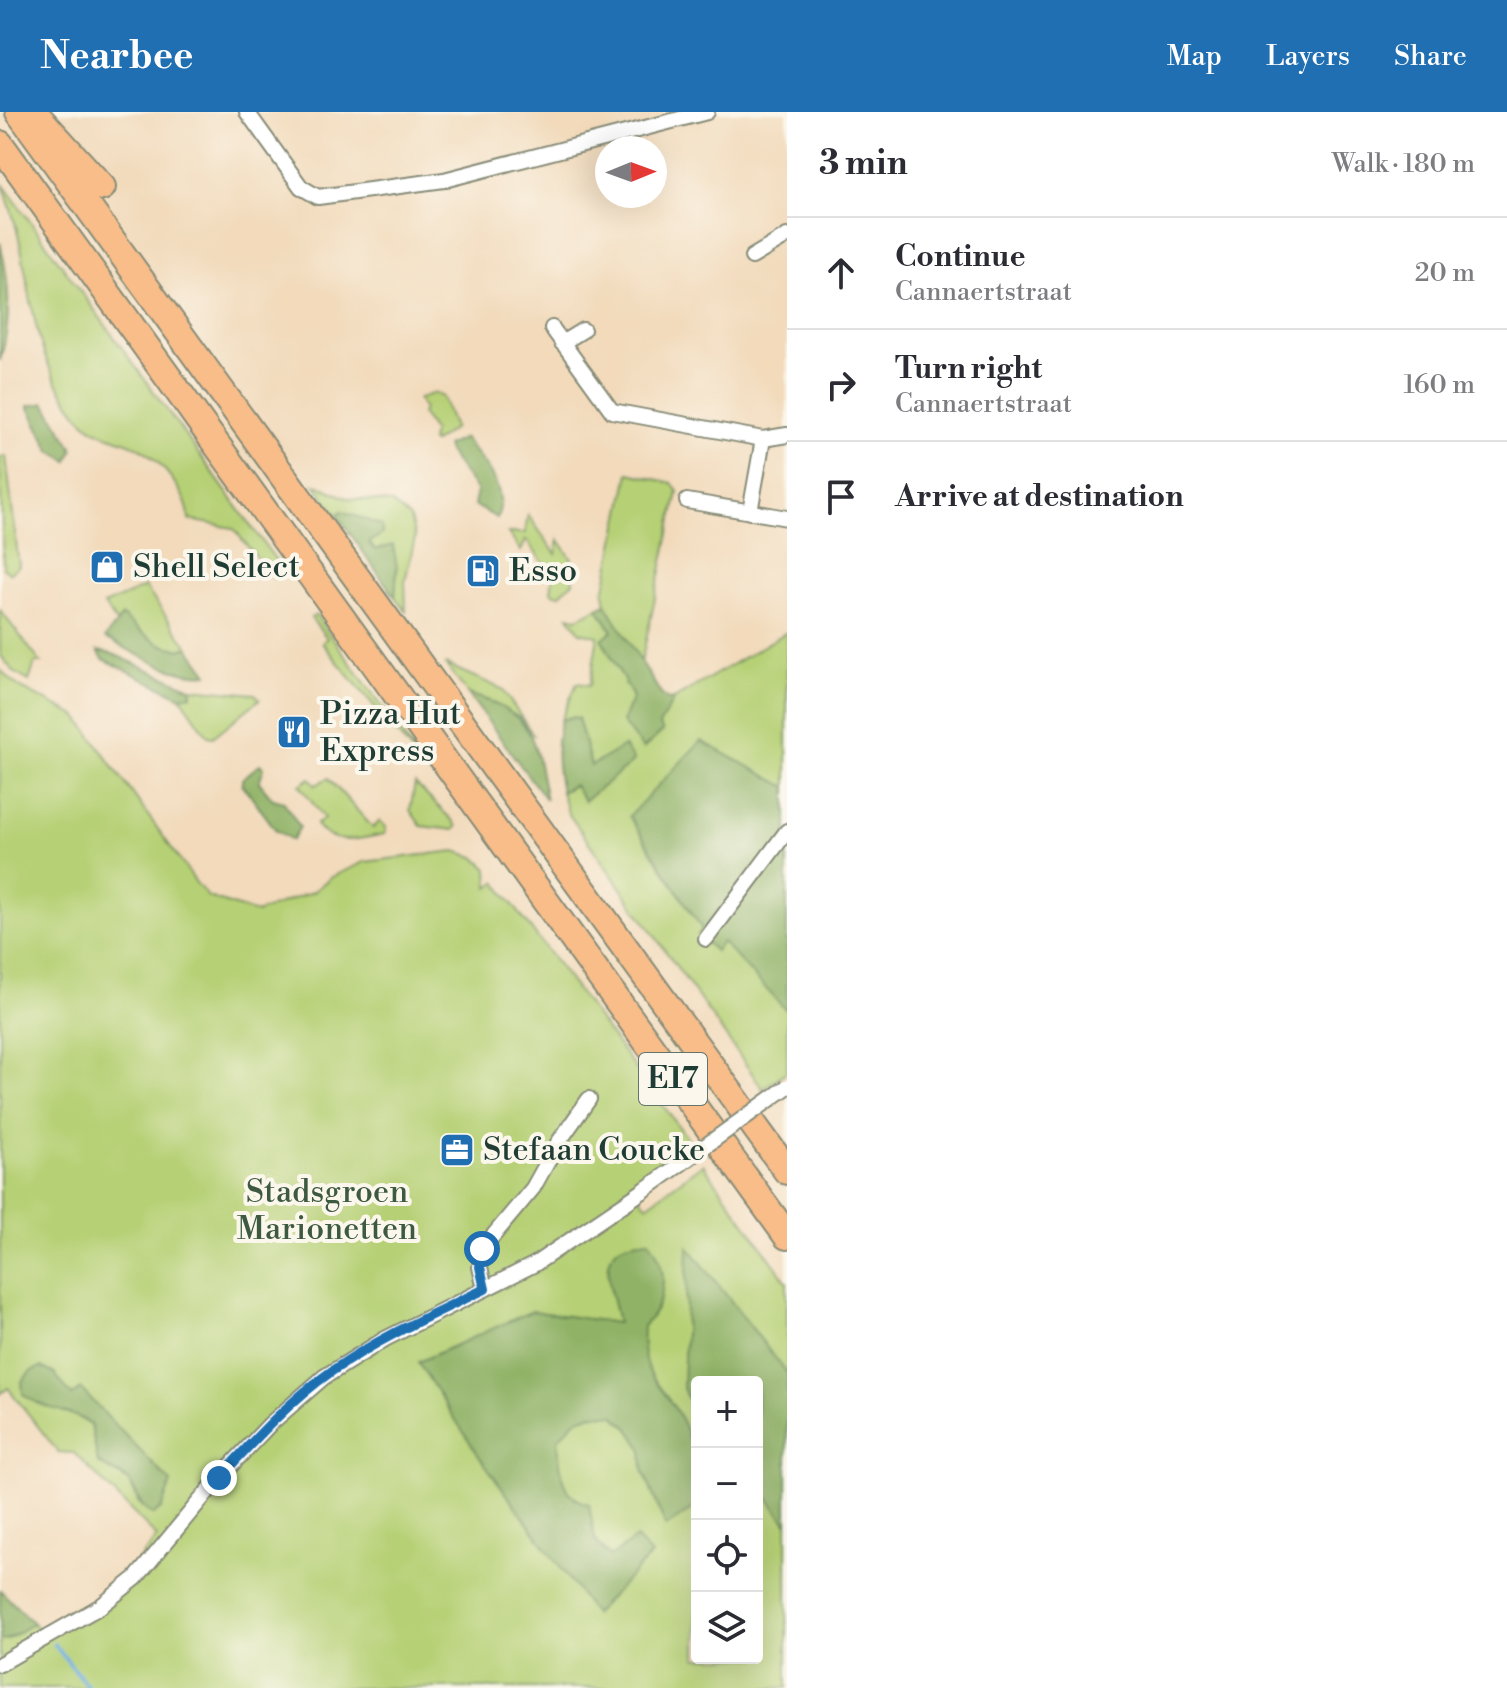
<!DOCTYPE html>
<html lang="en">
<head>
<meta charset="utf-8">
<style>
  :root { --surface:#fff; --page:#f2f2f3; --text:#2b2b33; --muted:#7c7c81; --line:#e1e1e2; --accent:#1f6fb2 }
  body { margin:0; font-family:"Libre Bodoni",serif; background:var(--page); color:var(--text) }
  .controls { position:absolute; right:24px; bottom:24px; display:grid; overflow:hidden; border-radius:8px; box-shadow:0 8px 32px #0002 }
  .controls button { width:72px; height:72px; display:grid; place-items:center; padding:0; border:0; border-bottom:2px solid var(--line); background:var(--surface); color:var(--text); font:40px sans-serif }
  .compass { position:absolute; left:595px; top:24px; width:72px; height:72px; border-radius:50%; background:var(--surface); box-shadow:0 8px 32px #0002; rotate:89deg }
  .stop { position:absolute; width:24px; height:24px; margin:-18px; border:6px solid #1f6fb2; border-radius:50%; background:#fff }
  .stop.end { background:#1f6fb2; border-color:#fff; box-shadow:0 2px 8px #0008 }
  .list { margin:0; padding:0; list-style:none }
  h2 { display:flex; justify-content:space-between; align-items:center; height:104px; margin:0; padding:0 32px; font-size:34px }
  h2 small { font-size:26px; font-weight:400; color:var(--muted) }
  .list li { display:grid; grid-template-columns:52px 1fr auto; gap:24px; align-items:center; box-sizing:border-box; height:112px; padding:0 32px; border-top:2px solid var(--line) }
  .list b { display:block; font-size:30px; white-space:nowrap }
  .list p { margin:0; font-size:26px; white-space:nowrap; color:var(--muted) }
  .list em { font-size:26px; font-style:normal; color:var(--muted) }
  .icon { flex:none; width:44px; height:44px; fill:none; stroke:currentColor; stroke-width:2; stroke-linecap:round; stroke-linejoin:round }
  .map { position:relative; flex:none; width:787px; height:1576px; overflow:hidden }
  header { display:flex; align-items:center; gap:48px; box-sizing:border-box; height:112px; padding:0 40px; background:var(--accent); color:#fff }
  header strong { font-size:38px }
  nav { display:flex; gap:44px; margin-inline-start:auto; font-size:28px }
  main { display:flex }
  aside { flex:1; background:var(--surface) }
  .map>svg:first-child { display:block }
  .green { fill:#b6d075; stroke:#6a8654; stroke-width:2; fill-rule:evenodd }
  .forest { fill:#90b266; stroke:#58784d; stroke-width:2 }
  .lines { fill:none; stroke-linecap:round; stroke-linejoin:round }
  .stream { stroke:#6daee1; stroke-width:4 }
  .minor-casing { stroke:#888c78; stroke-width:18 }
  .motorway-casing { stroke:#888c78; stroke-width:30 }
  .minor { stroke:#fff; stroke-width:14 }
  .motorway { stroke:#f8bd89; stroke-width:26 }
  .minor-bridge-casing { stroke:#888c78; stroke-width:18; stroke-linecap:butt }
  .minor-bridge { stroke:#fff; stroke-width:14 }
  .route { stroke:#1f6fb2; stroke-width:10 }
  .labels { text-anchor:middle; dominant-baseline:central; stroke-width:8; stroke-linejoin:round; paint-order:stroke }
  .shield { fill:#fbf7ec; stroke:#61756b; stroke-width:2 }
  .shield-label { font-size:30px; font-weight:bold; fill:#1f3d34 }
  .poi-label { font-size:32px; fill:#1f3d34; stroke:#fbf7ec; text-anchor:start }
  .park-label { font-size:32px; fill:#3d5a41; stroke:#fbf7ec }
</style>
</head>
<body>
<header>
<strong>Nearbee</strong>
<nav><a>Map</a><a>Layers</a><a>Share</a></nav>
</header>
<main>
<div class="map">
<svg width="787" height="1576" viewBox="0 0 787 1576">
  <rect width="100%" height="100%" fill="#fbf7ec"/>
  <filter id="ink" filterUnits="userSpaceOnUse"><feTurbulence type="fractalNoise" baseFrequency=".0125" numOctaves="2"/><feDisplacementMap in="SourceGraphic" scale="16" xChannelSelector="R" yChannelSelector="G"/><feConvolveMatrix kernelMatrix="1 2 1 2 8 2 1 2 1" color-interpolation-filters="sRGB"/></filter>
  <filter id="wash" filterUnits="userSpaceOnUse"><feTurbulence type="fractalNoise" baseFrequency=".006" numOctaves="4" result="noise"/><feDisplacementMap in="SourceGraphic" scale="32" xChannelSelector="R" yChannelSelector="G"/><feGaussianBlur stdDeviation="1.8" result="paint"/><feColorMatrix in="noise" values="0 0 0 0 0 0 0 0 0 0 0 0 0 0 0 0 0 1.4 0 .05"/><feComposite in="paint" operator="in"/></filter>
  <g filter="url(#wash)">
    <rect width="100%" height="100%" fill="#f2dabb"/>
    <g class="green">
      <path d="M3,72L283,458L273,466L233,416L189,408C190,384 158,345 138,335C119,325 97,324 83,308C35,253 34,199 20,131C16,111 9,91 3,72Z"/>
      <polygon points="434,281 442,283 454,316 433,331 431,330 433,319 421,301 424,297 418,287"/>
      <polygon points="6,344 19,454 10,461 3,456 0,345"/>
      <polygon points="629,361 672,371 678,380 641,551 606,492 604,481"/>
      <polygon points="315,372 347,386 391,391 410,406 415,426 405,469 406,499 395,485 397,455 381,437 375,438 369,431 376,411 358,408 342,400 337,403"/>
      <polygon points="528,403 556,442 559,428 572,447 573,470 559,483 551,480 553,464 526,428 521,439 508,421 525,421"/>
      <path d="M145,475L189,536C163,541 141,520 122,505L117,511L104,493Z"/>
      <polygon points="598,496 612,519 602,528 633,585 628,601 658,614 674,587 787,520 787,959 763,977 568,701 561,680 574,673 585,689 591,654 578,607 561,608 577,571 590,573 598,524 580,520 569,504 577,506"/>
      <polygon points="0,498 41,551 35,551 29,569 14,560 0,543"/>
      <polygon points="316,503 432,664 322,531 327,526 311,506"/>
      <polygon points="445,552 502,577 534,624 521,607 490,589 468,582"/>
      <path d="M0,558L19,575L78,605L197,772L208,785L256,801L314,779L331,765L364,750L455,739L475,745L488,757L489,775L496,770L691,1031L631,1074L647,1093L703,1052L787,1170V1576H0V1528L8,1527L33,1511L41,1521C87,1495 126,1469 157,1425L74,1341L58,1340L8,1276L0,1282ZM697,1270H757V1546H697ZM81,1278L148,1400L139,1392L130,1370L98,1351L91,1313L66,1299L72,1284Z"/>
      <polygon points="191,576 255,582 260,587 213,625 208,624 181,585 192,583"/>
      <path d="M310,666L316,673L328,666L373,716L380,709L386,715L385,722C358,727 334,736 316,713L324,706L300,673Z"/>
      <polygon points="415,672 452,708 457,715 454,718 421,714 410,698"/>
    </g>
    <g class="forest">
      <path d="M0,130C10,171 12,208 0,249Z"/>
      <polygon points="45,291 71,333 73,338 68,349 51,339 28,294"/>
      <path d="M464,326C481,350 510,376 497,406L474,393L477,379L448,340L446,334Z"/>
      <polygon points="342,399 382,414 382,422 369,431 375,438 393,433 397,455 395,485 337,403"/>
      <polygon points="606,492 661,582 668,588 674,587 659,613 663,619 643,637 622,610 633,585 602,527 612,519 598,496"/>
      <path d="M122,504C141,520 163,541 189,536L208,562C174,566 135,540 105,526Z"/>
      <polygon points="98,539 113,542 191,576 192,583 181,585 103,547"/>
      <path d="M468,582C537,604 533,624 546,688Z"/>
      <path d="M571,605L578,606L591,654L624,634L634,649L584,689L574,673L561,680C556,655 554,632 561,608Z"/>
      <polygon points="701,629 787,675 787,899 722,830 715,839 698,823 702,817 629,704"/>
      <polygon points="260,652 264,656 259,670 273,687 284,690 300,715 292,728 276,718 242,672 242,667"/>
      <path d="M649,1128C669,1155 668,1190 643,1214C639,1269 662,1268 682,1309C695,1337 697,1363 697,1394L666,1415L643,1358L642,1337L629,1317L614,1303L592,1302L576,1308L558,1327C560,1353 558,1385 589,1392L595,1428L610,1445L636,1426L651,1443L594,1502L479,1344L418,1250L532,1199L618,1211C615,1192 598,1150 618,1136C625,1130 640,1129 649,1128Z"/>
      <polygon points="688,1134 787,1261 787,1412 767,1385 757,1390 757,1270 697,1270 697,1308 683,1276"/>
      <path d="M41,1255L55,1262L72,1284L81,1277L171,1371L161,1397L153,1403C138,1394 139,1384 131,1372C123,1360 107,1360 98,1350L91,1312C70,1297 43,1299 23,1282L22,1269L31,1259Z"/>
      <polygon points="0,1478 33,1511 8,1527 0,1528"/>
    </g>
    <g class="lines">
      <polyline class="stream" points="54,1532 89,1576"/>
    </g>
  </g>
  <g filter="url(#ink)">
    <g class="lines">
      <g class="minor-casing">
        <g id="minor">
          <polyline points="247,0 301,75 318,85 444,68 707,0"/>
          <polyline points="752,145 787,124"/>
          <polyline points="552,216 612,299 763,327"/>
          <polyline points="562,231 583,218"/>
          <polyline points="687,389 787,406"/>
          <polyline points="750,400 763,327 787,323"/>
          <polyline points="706,827 787,719"/>
          <polyline points="485,1177 480,1155 482,1137 533,1076 558,1031 589,987"/>
          <polyline points="0,1552 101,1494 136,1466 219,1366 270,1312 324,1265 385,1227 535,1152 643,1079"/>
        </g>
      </g>
      <g class="motorway-casing">
        <g id="motorway">
          <polyline points="19,0 787,1059"/>
          <polyline points="40,7 102,75"/>
          <polyline points="0,32 787,1124"/>
        </g>
      </g>
      <use href="#minor" class="minor"/>
      <use href="#motorway" class="motorway"/>
      <g class="minor-bridge-casing">
        <polyline id="minor-bridge" points="643,1079 787,975"/>
      </g>
      <use href="#minor-bridge" class="minor-bridge"/>
    </g>
  </g>
  <g class="lines" filter="url(#ink)">
    <path class="route" d="M219,1366C254,1328 289,1289 332,1259C379,1226 433,1202 485,1177L480,1155L482,1137"/>
  </g>
  <defs>
    <g id="shop-square" transform="scale(1.8)"><rect x="-9" y="-9" width="18" height="18" rx="4" fill="#1f6fb2" stroke="#fbf7ec"/><path d="M-5-2.5h2.3a2.7 3.5 0 0 1 5.4 0H5L5.5 6h-11ZM-1.5-2.5h3a1.5 2.3 0 0 0-3 0Z" fill="#fff"/></g>
    <g id="fuel-square" transform="scale(1.8)"><rect x="-9" y="-9" width="18" height="18" rx="4" fill="#1f6fb2" stroke="#fbf7ec"/><path d="M-5.5-6h7V0h2V4h1.3V-2.5L3-4.5l.8-.8L6-3V5H2.5V1h-1V6h-7ZM-4.2-4.7v3.2H.2V-4.7Z" fill="#fff"/></g>
    <g id="restaurant-square" transform="scale(1.8)"><rect x="-9" y="-9" width="18" height="18" rx="4" fill="#1f6fb2" stroke="#fbf7ec"/><path d="M-5-6h1v4h1v-4h1v4h1v-4h1v5L-1.5 .5V6h-2V.5L-5-1ZM5-6V6H3V1.5H1.5Q1.5-4 5-6Z" fill="#fff"/></g>
    <g id="office-square" transform="scale(1.8)"><rect x="-9" y="-9" width="18" height="18" rx="4" fill="#1f6fb2" stroke="#fbf7ec"/><path d="M-6-3h4V-5.5h4V-3h4V5H-6ZM-1-4.5V-3h2v-1.5ZM-6 0V1H6V0Z" fill="#fff"/></g>
  </defs>
  <g fill-rule="evenodd">
    <use href="#shop-square" x="107" y="455"/>
    <use href="#fuel-square" x="483" y="459"/>
    <use href="#restaurant-square" x="294" y="620"/>
    <use href="#office-square" x="457" y="1038"/>
  </g>
  <g class="labels">
    <rect class="shield" x="639" y="941" width="68" height="52" rx="6"/>
    <g class="shield-label">
      <text x="673" y="967">E17</text>
    </g>
    <g class="poi-label">
      <text x="133" y="455">Shell Select</text>
      <text x="509" y="459">Esso</text>
      <text x="320" y="602">Pizza Hut<tspan x="320" dy="37">Express</tspan></text>
      <text x="483" y="1038">Stefaan Coucke</text>
    </g>
    <g class="park-label">
      <text x="327" y="1080">Stadsgroen<tspan x="327" dy="37">Marionetten</tspan></text>
    </g>
  </g>
</svg>
<div class="controls">
<button>+</button>
<button>−</button>
<button><svg class="icon" aria-label="locate" viewBox="0 0 24 24"><circle cx="12" cy="12" r="6"/><path d="M12 2v4M12 18v4M2 12h4M18 12h4"/></svg></button>
<button><svg class="icon" aria-label="layers" viewBox="0 0 24 24"><path d="M12 4l9 5-9 5-9-5zM3 14l9 5 9-5"/></svg></button>
</div>
<svg class="compass" viewBox="-18 -18 36 36"><path d="M0-13l5 13h-10z" fill="#e53935"/><path d="M0 13l5-13h-10z" fill="#7c7c81"/></svg>
<div class="stop" style="left:482px;top:1137px"></div>
<div class="stop end" style="left:219px;top:1366px"></div>
</div>
<aside>
<h2>3 min<small>Walk · 180 m</small></h2>
<ul class="list">
<li><svg class="icon" aria-label="ahead" viewBox="0 0 24 24"><path d="M12 20V5M6 11l6-6 6 6"/></svg><div><b>Continue</b><p>Cannaertstraat</p></div><em>20 m</em></li>
<li><svg class="icon" aria-label="right" viewBox="0 0 24 24"><path d="M7 20v-9h11M14 6l5 5-5 5"/></svg><div><b>Turn right</b><p>Cannaertstraat</p></div><em>160 m</em></li>
<li><svg class="icon" aria-label="arrive" viewBox="0 0 24 24"><path d="M6 21V4h12l-3 4 3 4H6"/></svg><div><b>Arrive at destination</b></div></li>
</ul>
</aside>
</main>
</body>
</html>
